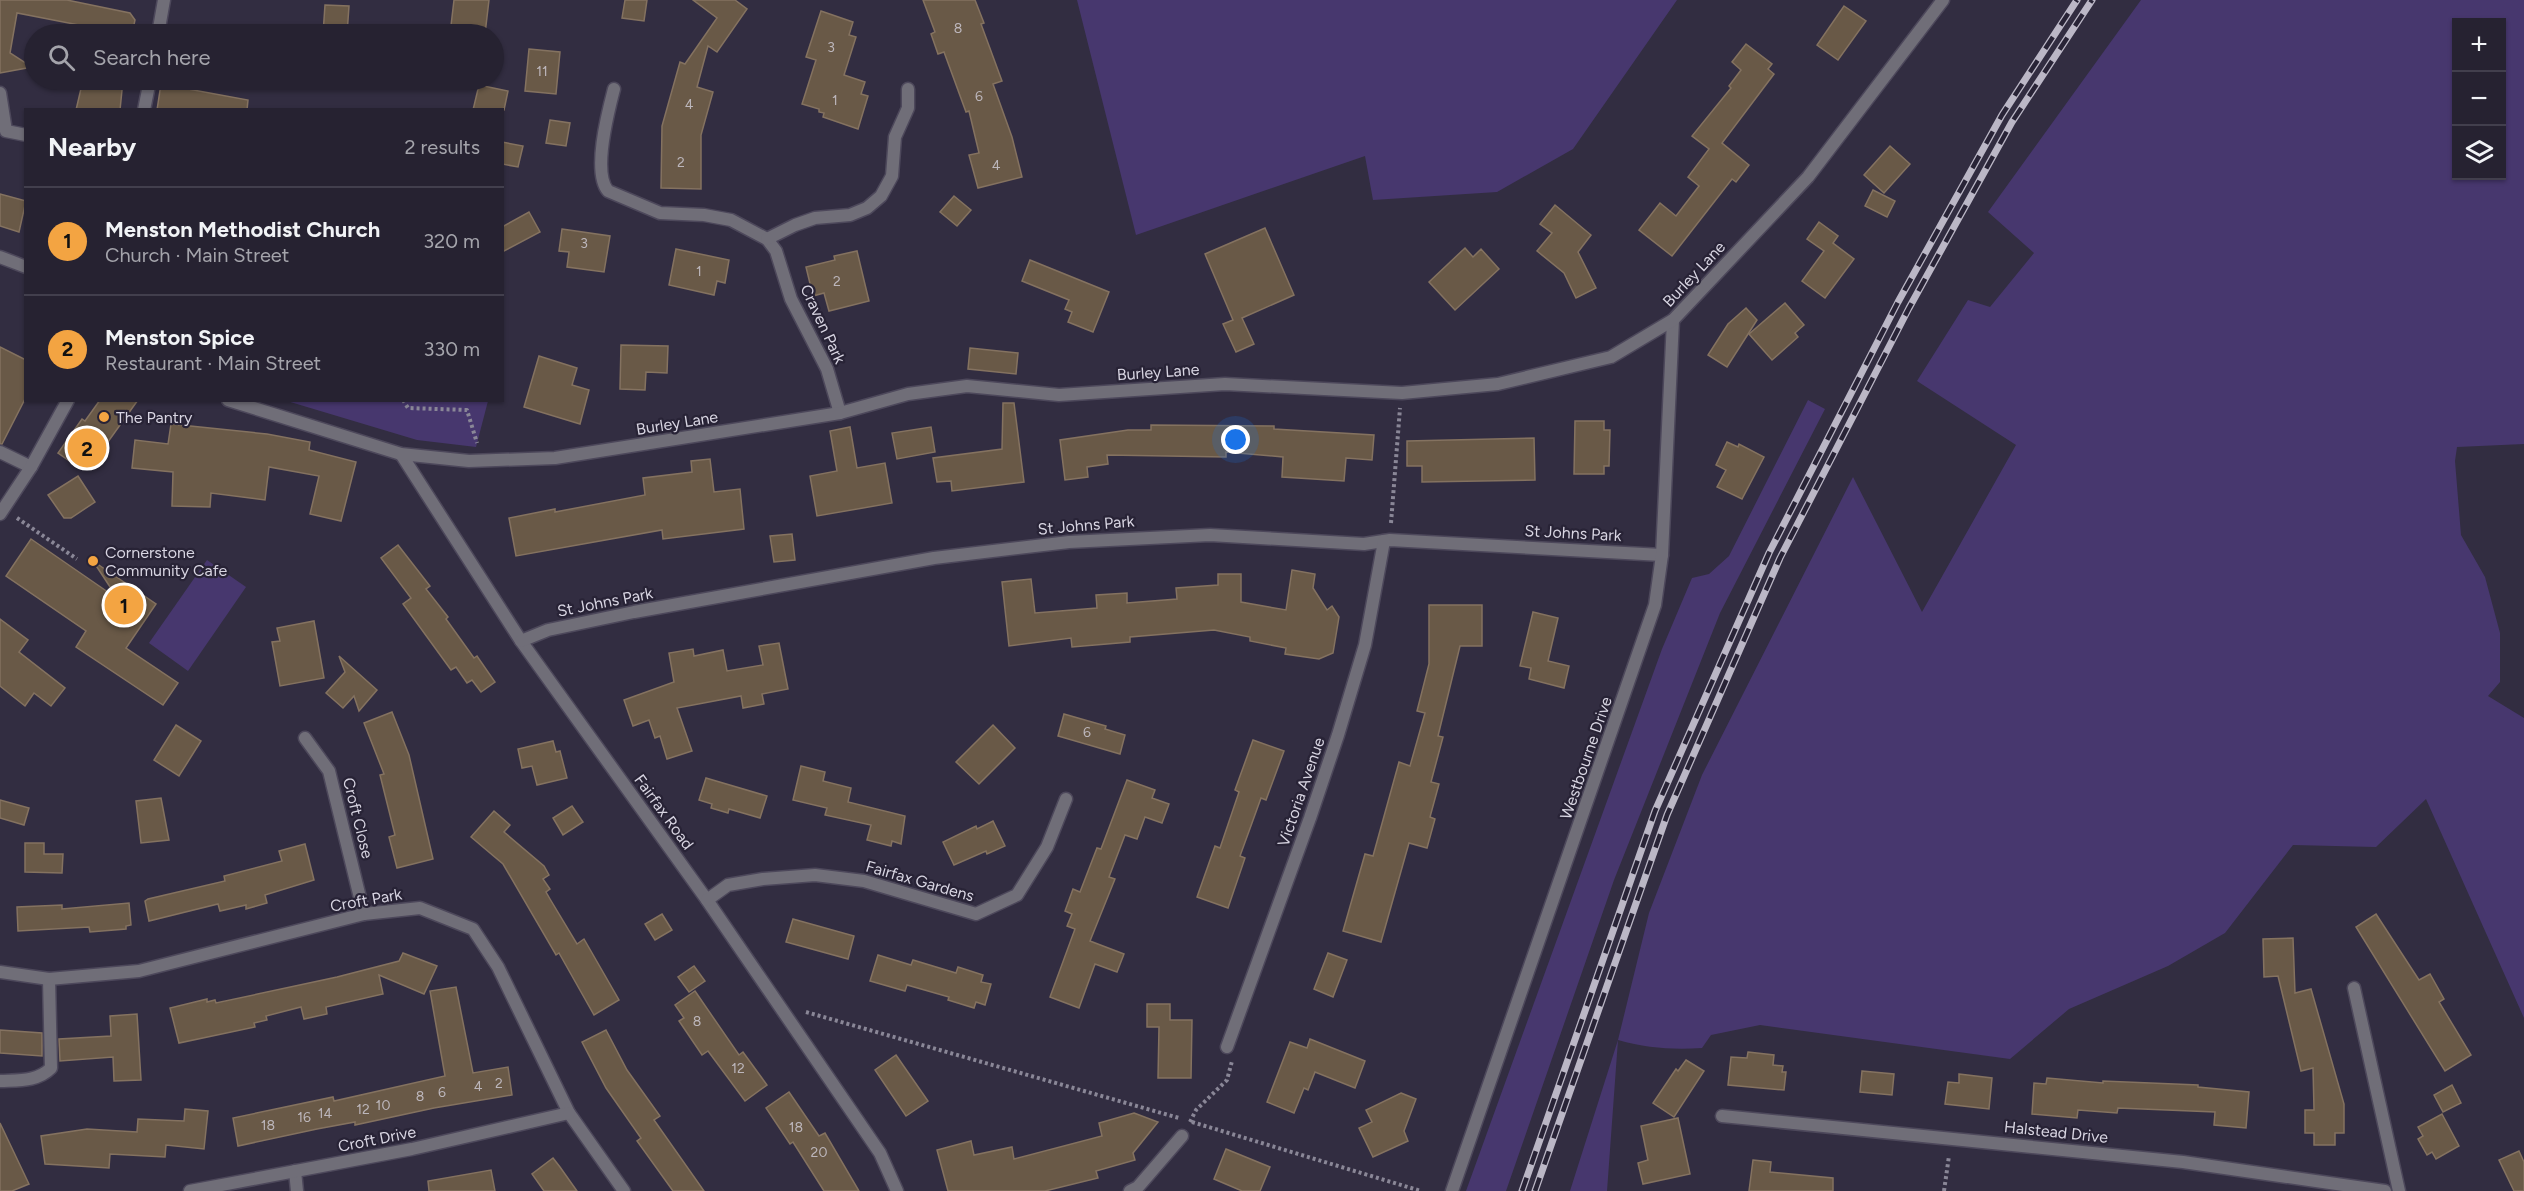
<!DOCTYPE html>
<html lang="en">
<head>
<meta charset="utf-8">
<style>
  :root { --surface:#262231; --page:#2e2a39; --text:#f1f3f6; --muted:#a4a4ab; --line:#423f4d; --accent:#f3a442 }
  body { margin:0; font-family:Figtree,sans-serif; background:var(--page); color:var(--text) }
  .controls { position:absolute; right:18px; top:18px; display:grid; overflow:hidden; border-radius:0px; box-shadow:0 2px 4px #0004 }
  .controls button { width:54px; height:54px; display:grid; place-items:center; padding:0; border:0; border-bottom:2px solid var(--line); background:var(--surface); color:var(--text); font:30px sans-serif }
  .you { position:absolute; left:1236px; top:440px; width:21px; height:21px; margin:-15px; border:4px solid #fff; border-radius:50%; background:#1a73e8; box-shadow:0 0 0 9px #1a73e833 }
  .badge { display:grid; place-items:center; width:39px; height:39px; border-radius:50%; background:var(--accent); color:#111; font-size:20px; font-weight:700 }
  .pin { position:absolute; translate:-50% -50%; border:3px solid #fff; box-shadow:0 2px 6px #0006 }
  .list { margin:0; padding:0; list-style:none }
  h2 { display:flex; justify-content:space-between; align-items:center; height:78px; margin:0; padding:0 24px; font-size:26px }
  h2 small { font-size:20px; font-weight:400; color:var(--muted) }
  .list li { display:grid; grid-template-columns:39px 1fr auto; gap:18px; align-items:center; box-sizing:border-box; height:108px; padding:0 24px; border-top:2px solid var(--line) }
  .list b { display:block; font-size:22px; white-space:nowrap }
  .list p { margin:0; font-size:20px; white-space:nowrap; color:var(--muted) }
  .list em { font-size:20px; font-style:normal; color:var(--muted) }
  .icon { flex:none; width:33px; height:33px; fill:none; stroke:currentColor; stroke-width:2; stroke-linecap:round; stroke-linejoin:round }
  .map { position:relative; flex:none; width:2524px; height:1191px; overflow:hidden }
  .search { position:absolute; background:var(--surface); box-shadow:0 2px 4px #0004; left:24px; top:24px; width:480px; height:66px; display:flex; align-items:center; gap:15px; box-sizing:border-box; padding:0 21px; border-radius:33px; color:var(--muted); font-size:22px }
  .panel { position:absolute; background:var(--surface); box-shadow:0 2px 4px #0004; left:24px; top:108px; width:480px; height:294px; border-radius:0px }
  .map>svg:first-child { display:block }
  .green { fill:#47376e; fill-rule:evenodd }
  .building { fill:#695947; stroke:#847260; stroke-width:1.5 }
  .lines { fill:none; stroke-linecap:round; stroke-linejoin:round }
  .service-casing { stroke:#4d485b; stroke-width:15 }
  .minor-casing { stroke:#4d485b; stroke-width:15 }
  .tertiary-casing { stroke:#4d485b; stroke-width:15 }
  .path { stroke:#8a8797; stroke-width:4; stroke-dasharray:3 3; stroke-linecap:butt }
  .service { stroke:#706e78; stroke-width:12 }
  .minor { stroke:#706e78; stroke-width:12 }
  .tertiary { stroke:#706e78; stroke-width:12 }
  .rail-casing { stroke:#bbb7c6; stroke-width:7 }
  .rail { stroke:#282336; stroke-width:4.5; stroke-dasharray:14; stroke-linecap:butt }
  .poi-dot { fill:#f3a442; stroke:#282336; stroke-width:2 }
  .labels { text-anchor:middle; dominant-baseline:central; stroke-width:4.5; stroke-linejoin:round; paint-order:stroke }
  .number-label { font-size:14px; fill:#bcb6bb }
  .street-label { font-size:16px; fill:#d8d5e2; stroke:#282336 }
  .poi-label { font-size:16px; fill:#d8d5e2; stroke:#282336; text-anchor:start }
</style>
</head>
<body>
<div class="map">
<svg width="2524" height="1191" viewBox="0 0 2524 1191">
  <rect width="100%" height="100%" fill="#322d41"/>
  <g class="green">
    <polygon points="1077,0 1677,0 1573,149 1497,192 1373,200 1365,156 1136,235"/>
    <path d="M2141,0H2524V444L2457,447L2455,461L2461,535L2485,577L2500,633V682L2488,696L2524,718V1018L2426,799L2376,847L2293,845L2225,933L2168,966L2069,1009L2010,1059L1760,1025L1711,1035L1702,1048C1672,1050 1647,1048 1618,1040L1607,1191H1570L1618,1040L1649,913L1702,775L1853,477L1922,612L2016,445L1917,381L1968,300L1990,307L2034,253L1988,212ZM2456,22H2502V176H2456Z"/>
    <polygon points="1808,400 1825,409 1720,613 1614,880 1506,1191 1466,1191 1662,649 1692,578 1709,574 1729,556"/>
    <polygon points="287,401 488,400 488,401 476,447 417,440"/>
    <polygon points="207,560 246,587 188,671 149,643"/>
  </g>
  <g class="building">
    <polygon points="0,0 67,0 130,13 135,20 132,34 110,34 110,31 17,13 10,53 32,67 0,73"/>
    <polygon points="454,0 489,0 485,34 450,34"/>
    <polygon points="625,0 647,0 644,21 622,18"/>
    <polygon points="693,0 735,0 747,9 717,52 708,46 697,87 713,92 701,135 701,189 661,188 662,126 680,62 685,64 717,18"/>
    <polygon points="923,0 975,0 984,23 981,24 1002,81 993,84 1012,137 1022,177 978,188 969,155 979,153 969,111 966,112 944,52 938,54 931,34 935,32"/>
    <polygon points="325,5 349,6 347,34 323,34"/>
    <polygon points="1844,6 1866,21 1838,60 1817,45"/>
    <polygon points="821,11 853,22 849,35 856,37 844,75 865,82 861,94 868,96 858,129 823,117 824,113 819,112 819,109 802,104 816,60 806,57"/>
    <polygon points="1746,44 1772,64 1768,69 1774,74 1722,143 1749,165 1736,182 1732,179 1672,256 1639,230 1660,203 1676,216 1699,186 1688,177 1709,149 1692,136 1731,88 1729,86 1741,70 1732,62"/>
    <polygon points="529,49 560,52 556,94 525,91"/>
    <polygon points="83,80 123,80 120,110 76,110"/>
    <polygon points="161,84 248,100 247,110 157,110"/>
    <polygon points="479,85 508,91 504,110 473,110"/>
    <polygon points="550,120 570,123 566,146 546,143"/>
    <polygon points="502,142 523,146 518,167 502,164"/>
    <polygon points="1890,146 1910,164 1884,193 1864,175"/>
    <polygon points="1873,190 1895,201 1887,217 1865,206"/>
    <polygon points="0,194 26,201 19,232 0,226"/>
    <polygon points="954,196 971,210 957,226 940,212"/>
    <polygon points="1555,205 1591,235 1578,252 1596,288 1576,298 1564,273 1537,251 1552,233 1540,224"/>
    <polygon points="529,212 540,232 502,252 502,227"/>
    <polygon points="1819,222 1838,236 1833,243 1854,259 1825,298 1802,281 1824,251 1807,239"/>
    <polygon points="1265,228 1294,295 1242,318 1254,344 1236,352 1223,324 1233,320 1205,254"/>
    <polygon points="562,229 610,236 604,272 567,267 569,252 559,251"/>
    <polygon points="1465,248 1473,257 1481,249 1499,269 1455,310 1429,282"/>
    <polygon points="676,249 729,260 725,283 717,281 714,295 669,285"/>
    <polygon points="857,251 869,301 829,311 824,293 813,296 806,267 835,260 834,256"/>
    <polygon points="1030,260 1109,292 1093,332 1068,322 1072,312 1065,309 1069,300 1022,281"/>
    <polygon points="1785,303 1804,325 1795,333 1798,337 1772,360 1749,334"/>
    <polygon points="1746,308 1757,320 1727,367 1708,355 1728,324"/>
    <polygon points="621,345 668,346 667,373 646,372 645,390 620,389"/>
    <polygon points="0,347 26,360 26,397 2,444 0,444"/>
    <polygon points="970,348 1018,353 1016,374 968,369"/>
    <polygon points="539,356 577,368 572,385 589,390 580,424 524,407"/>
    <polygon points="100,400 138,400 100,453 95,450 81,469 58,453 82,419 85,421"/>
    <polygon points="1003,403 1014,403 1024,482 952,491 951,481 937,482 933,458 1002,449"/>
    <polygon points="1575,421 1604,421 1604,430 1610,430 1609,466 1604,466 1604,474 1574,474"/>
    <polygon points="171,424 267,434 310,442 309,450 356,462 341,521 310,514 319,476 269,467 265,500 211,493 210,507 172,506 173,472 132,468 135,440 168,444"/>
    <polygon points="1151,425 1274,426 1274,429 1374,435 1372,460 1346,458 1344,481 1282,477 1283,457 1226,452 1226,457 1107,455 1108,464 1087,467 1088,477 1065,480 1060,440 1128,430 1151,430"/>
    <polygon points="850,427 857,468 885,463 892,503 817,516 810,476 837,471 830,431"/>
    <polygon points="931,427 935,452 897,459 892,433"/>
    <polygon points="1534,438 1535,480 1422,482 1422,466 1407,466 1407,441"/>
    <polygon points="1727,442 1738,447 1739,444 1764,457 1742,499 1717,487 1726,470 1716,465"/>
    <polygon points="710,459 714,492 740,489 744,529 663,539 662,530 516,556 509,518 555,509 555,512 645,495 643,478 692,472 691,461"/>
    <polygon points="78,476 95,502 71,518 64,518 48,495"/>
    <polygon points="792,534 795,560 774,562 770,536"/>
    <polygon points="31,539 118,599 93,561 156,604 126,648 178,683 163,705 76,647 86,631 6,576"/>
    <polygon points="398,545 430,586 426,589 448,617 446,619 474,658 477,656 495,682 481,692 472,680 467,683 456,667 451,670 403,604 411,598 381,558"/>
    <polygon points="1292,570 1315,574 1313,588 1327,610 1332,606 1339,617 1333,653 1319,659 1285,654 1286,648 1250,641 1250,637 1214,630 1130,637 1130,642 1072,647 1071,638 1009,646 1002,582 1031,579 1035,613 1097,608 1096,595 1127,593 1127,603 1177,599 1176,588 1218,585 1218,574 1241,574 1241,602 1286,610"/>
    <polygon points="1429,605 1482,605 1482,646 1460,646 1438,736 1443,737 1431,782 1439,784 1430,817 1435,819 1427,848 1409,843 1381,942 1343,931 1365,854 1373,856 1399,762 1410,766 1425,713 1417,711 1429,664"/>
    <polygon points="1533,612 1558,618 1548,661 1569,666 1564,688 1529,679 1531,668 1520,666"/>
    <polygon points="0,619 28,640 19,652 65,688 51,706 34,693 25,706 0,686"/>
    <polygon points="314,621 324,678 280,686 272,642 280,641 277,628"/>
    <polygon points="779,643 788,689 762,694 764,704 743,708 741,696 677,708 692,751 667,759 660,736 655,738 649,720 633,726 624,700 674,682 669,653 693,649 694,656 723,650 727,671 763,665 759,646"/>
    <polygon points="339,656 377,690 359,711 354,696 343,708 326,693 345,672"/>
    <polygon points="392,712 409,755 433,859 397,868 389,837 395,835 380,775 384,774 364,723"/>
    <polygon points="1064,714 1106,726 1105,729 1125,735 1120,754 1058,736"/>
    <polygon points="176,725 201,741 179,776 154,760"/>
    <polygon points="993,725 1015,748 979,784 956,762"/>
    <polygon points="1253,740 1284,751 1266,800 1261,798 1252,823 1240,856 1245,858 1228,908 1197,897 1215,846 1220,848 1239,792 1235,790"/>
    <polygon points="553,741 556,752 560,751 567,778 537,785 532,766 522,768 518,749"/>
    <polygon points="801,766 825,772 823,781 851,788 848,802 905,816 901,844 892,841 891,846 867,840 871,825 825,815 827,808 793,800"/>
    <polygon points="706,778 767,796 760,818 729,809 728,813 711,808 712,804 699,800"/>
    <polygon points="1127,780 1155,790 1152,798 1169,804 1162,823 1145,817 1137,839 1125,835 1109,877 1115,879 1090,941 1124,954 1117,972 1095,964 1079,1008 1050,997 1075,929 1067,926 1072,914 1065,911 1073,889 1080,892 1097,848 1101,849"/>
    <polygon points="161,798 169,840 141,843 136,801"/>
    <polygon points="0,800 29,808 24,825 0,818"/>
    <polygon points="572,806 583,822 563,835 553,818"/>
    <polygon points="494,811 510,825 504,832 544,866 549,875 543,879 550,889 546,892 550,899 577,944 584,939 619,1000 594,1015 559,953 556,955 503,864 471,837"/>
    <polygon points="993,821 1005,846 987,854 986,851 954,865 943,842 976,826 977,829"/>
    <polygon points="25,843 44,843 44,854 63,854 62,873 25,872"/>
    <polygon points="305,844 314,880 265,895 267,903 246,909 246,905 220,911 218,904 149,921 145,901 148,899 225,881 224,876 282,861 279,851"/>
    <polygon points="129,903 131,925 126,926 126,929 90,932 89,927 18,931 17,907 62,905 62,909"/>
    <polygon points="662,914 672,930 655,940 645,924"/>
    <polygon points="2376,914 2419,980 2430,974 2444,999 2439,1002 2471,1055 2445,1071 2356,927"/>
    <polygon points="793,919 854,936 848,959 786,942"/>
    <polygon points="2293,938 2295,993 2311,989 2344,1104 2344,1133 2335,1133 2335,1145 2314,1145 2314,1133 2305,1133 2305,1110 2314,1110 2313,1068 2301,1071 2278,976 2264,977 2263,939"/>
    <polygon points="403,953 437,966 424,994 379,975 383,994 326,1007 327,1014 304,1019 301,1007 266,1016 267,1020 254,1023 255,1027 179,1043 170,1008 207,999 207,1002 215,1000 216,1003 337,977 399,961"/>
    <polygon points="1328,953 1347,960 1333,997 1314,989"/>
    <polygon points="878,955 911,965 913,960 956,973 958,967 983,975 981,982 991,984 985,1005 976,1002 974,1008 948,1000 949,997 907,985 905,991 870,981"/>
    <polygon points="694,966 705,981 689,992 678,977"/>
    <polygon points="456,987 473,1073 508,1067 512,1095 434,1108 355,1125 355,1122 317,1129 238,1146 233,1118 333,1097 334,1101 445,1076 430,991"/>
    <polygon points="695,991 739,1055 743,1052 767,1085 745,1101 708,1051 702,1055 679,1021 684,1018 675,1005"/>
    <polygon points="1147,1004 1170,1004 1170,1020 1192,1020 1191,1078 1158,1078 1159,1027 1147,1027"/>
    <polygon points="137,1014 141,1080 114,1081 113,1057 60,1061 59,1039 111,1036 110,1016"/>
    <polygon points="0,1030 42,1033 42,1056 0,1053"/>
    <polygon points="606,1030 627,1070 660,1116 654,1120 704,1191 673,1191 637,1141 641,1138 606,1088 582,1042"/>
    <polygon points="1310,1039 1365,1061 1355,1088 1315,1072 1308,1090 1304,1088 1294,1113 1267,1102 1290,1042 1307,1048"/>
    <polygon points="1748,1052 1774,1055 1773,1065 1783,1066 1782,1072 1786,1072 1784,1090 1728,1085 1731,1057 1747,1058"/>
    <polygon points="896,1055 928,1101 906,1116 875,1070"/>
    <polygon points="1686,1060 1704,1071 1674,1117 1653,1103 1676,1069 1678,1071"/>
    <polygon points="1862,1071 1894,1074 1892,1095 1860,1092"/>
    <polygon points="1959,1074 1992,1078 1989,1109 1945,1104 1948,1082 1959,1083"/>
    <polygon points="2047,1078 2103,1083 2103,1081 2198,1085 2198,1087 2249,1092 2246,1128 2214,1125 2215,1112 2118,1108 2117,1113 2078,1110 2077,1118 2032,1114 2034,1083 2046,1084"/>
    <polygon points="2452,1085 2461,1103 2443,1112 2434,1095"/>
    <polygon points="789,1092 819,1136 825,1133 859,1191 824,1191 793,1142 790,1144 766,1108"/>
    <polygon points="1401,1093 1416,1099 1404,1131 1408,1141 1373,1157 1359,1128 1372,1122 1366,1110"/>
    <polygon points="185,1109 208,1111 204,1149 166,1145 165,1157 110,1154 109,1168 45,1164 41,1136 87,1129 137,1132 138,1119 184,1121"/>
    <polygon points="1134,1113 1158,1122 1133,1153 1135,1160 1096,1171 1098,1178 1045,1191 948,1191 937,1150 971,1141 974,1155 1012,1147 1014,1159 1102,1136 1099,1123"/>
    <polygon points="2442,1114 2459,1146 2436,1159 2432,1152 2427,1155 2418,1139 2423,1136 2418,1127"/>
    <polygon points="1678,1118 1690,1174 1643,1184 1638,1163 1648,1160 1641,1126"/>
    <polygon points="0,1123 29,1184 12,1191 0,1191"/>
    <polygon points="1226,1149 1270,1167 1260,1191 1242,1191 1214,1179"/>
    <polygon points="2519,1151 2524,1162 2524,1191 2514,1191 2499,1160"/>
    <polygon points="553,1158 560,1167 577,1191 544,1191 532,1174"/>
    <polygon points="1753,1160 1771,1162 1770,1172 1833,1178 1833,1191 1749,1191"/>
    <polygon points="491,1170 495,1191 429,1191 428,1181"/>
  </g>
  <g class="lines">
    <g class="service-casing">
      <g id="service">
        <polyline points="0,93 6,131 26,135"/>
        <polyline points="0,452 31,467"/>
        <path d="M0,1081C18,1080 37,1082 51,1068L49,979"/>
      </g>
    </g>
    <g class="minor-casing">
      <g id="minor">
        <path d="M614,89C608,112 592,172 608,191L660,213L704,215L731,220L767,239L776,251L791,299L827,369L840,413"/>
        <polyline points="767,239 795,225 815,218 850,215 867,208 881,196 892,176 895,137 908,108 908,89"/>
        <polyline points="401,454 521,641 707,900 880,1153 897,1191"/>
        <polyline points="521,641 548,630 634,612 934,558 1069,542 1210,535 1364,544 1390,540 1662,555"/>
        <polyline points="305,738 329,771 364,914"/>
        <polyline points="707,900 728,885 763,879 815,875 864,881 976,914 1017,895 1047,847 1066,799"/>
        <polyline points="0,972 49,979 139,971 364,914 420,908 473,929 498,967 569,1113 624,1191"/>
        <polyline points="2354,988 2399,1191"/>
        <polyline points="1227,1047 1310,818 1338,735 1365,645 1384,541"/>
        <polyline points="1722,1116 2183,1162 2385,1191"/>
        <polyline points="295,1171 297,1191"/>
        <polyline points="190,1191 412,1149 569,1113"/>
        <polyline points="1130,1191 1138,1187 1182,1136"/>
        <polyline points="1452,1191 1655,605 1662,555 1673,320"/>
      </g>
    </g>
    <g class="tertiary-casing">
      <g id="tertiary">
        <polyline points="158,34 164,0"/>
        <polyline points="144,110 150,80"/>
        <polyline points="0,257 26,267"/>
        <polyline points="228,400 401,454 469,461 555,458 840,413 908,394 967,386 1059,395 1225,384 1402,393 1498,384 1611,357 1673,320 1808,177 1943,0"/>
        <polyline points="0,514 31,467 68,400"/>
      </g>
    </g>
    <g class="path">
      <polyline points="403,400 408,408 467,410 477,443"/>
      <polyline points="17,518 77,559"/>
      <polyline points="1391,523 1400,408"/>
      <polyline points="806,1012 1179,1118"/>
      <polyline points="1190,1122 1196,1110 1227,1080 1232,1061"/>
      <polyline points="1192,1122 1421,1191"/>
      <polyline points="1944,1191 1949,1156"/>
    </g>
    <use href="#service" class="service"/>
    <use href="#minor" class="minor"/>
    <use href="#tertiary" class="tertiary"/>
    <g class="rail-casing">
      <g id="rail">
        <polyline points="1522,1191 1655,811 1769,553 1898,302 2002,115 2077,0"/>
        <polyline points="1535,1191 1667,815 1780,558 1909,308 2012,122 2092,0"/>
      </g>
    </g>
    <use href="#rail" class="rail"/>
  </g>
  <g class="poi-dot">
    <circle cx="104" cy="417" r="6"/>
    <circle cx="93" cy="561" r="6"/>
  </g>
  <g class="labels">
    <g class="number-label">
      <text x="958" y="28">8</text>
      <text x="831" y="47">3</text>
      <text x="542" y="71">11</text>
      <text x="979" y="96">6</text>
      <text x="835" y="100">1</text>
      <text x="689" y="104">4</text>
      <text x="681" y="162">2</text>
      <text x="996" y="165">4</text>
      <text x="584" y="243">3</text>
      <text x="699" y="271">1</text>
      <text x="837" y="281">2</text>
      <text x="1087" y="732">6</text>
      <text x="697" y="1021">8</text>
      <text x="738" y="1068">12</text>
      <text x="499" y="1083">2</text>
      <text x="478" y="1086">4</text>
      <text x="442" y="1092">6</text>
      <text x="420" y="1096">8</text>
      <text x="383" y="1105">10</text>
      <text x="363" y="1109">12</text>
      <text x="325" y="1113">14</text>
      <text x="304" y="1117">16</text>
      <text x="268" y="1125">18</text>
      <text x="796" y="1127">18</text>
      <text x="819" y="1152">20</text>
    </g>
    <g class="street-label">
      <text transform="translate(1694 274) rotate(-47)">Burley Lane</text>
      <text transform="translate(823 324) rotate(65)">Craven Park</text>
      <text transform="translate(1158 372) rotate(-4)">Burley Lane</text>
      <text transform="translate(677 423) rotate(-9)">Burley Lane</text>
      <text transform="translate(1086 525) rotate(-5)">St Johns Park</text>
      <text transform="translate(1573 533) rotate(3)">St Johns Park</text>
      <text transform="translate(605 602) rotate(-11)">St Johns Park</text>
      <text transform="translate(1586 758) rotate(-71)">Westbourne Drive</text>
      <text transform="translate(1301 792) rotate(-71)">Victoria Avenue</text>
      <text transform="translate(664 812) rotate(54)">Fairfax Road</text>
      <text transform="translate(358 818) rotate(76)">Croft Close</text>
      <text transform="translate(920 881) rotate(16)">Fairfax Gardens</text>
      <text transform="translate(366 900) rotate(-10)">Croft Park</text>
      <text transform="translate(2056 1132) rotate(6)">Halstead Drive</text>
      <text transform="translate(377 1139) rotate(-11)">Croft Drive</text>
    </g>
    <g class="poi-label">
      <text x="116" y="417">The Pantry</text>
      <text x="105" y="552">Cornerstone<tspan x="105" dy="18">Community Cafe</tspan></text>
    </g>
  </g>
</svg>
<div class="controls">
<button>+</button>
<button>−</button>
<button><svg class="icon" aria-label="layers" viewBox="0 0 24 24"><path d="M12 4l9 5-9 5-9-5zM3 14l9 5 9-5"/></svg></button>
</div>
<div class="you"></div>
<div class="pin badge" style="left:124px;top:605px">1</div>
<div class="pin badge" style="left:87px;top:448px">2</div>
<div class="search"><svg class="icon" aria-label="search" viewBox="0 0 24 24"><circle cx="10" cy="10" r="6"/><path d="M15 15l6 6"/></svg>Search here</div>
<section class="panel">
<h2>Nearby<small>2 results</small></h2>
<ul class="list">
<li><span class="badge">1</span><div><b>Menston Methodist Church</b><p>Church · Main Street</p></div><em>320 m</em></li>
<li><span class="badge">2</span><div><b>Menston Spice</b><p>Restaurant · Main Street</p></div><em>330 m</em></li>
</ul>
</section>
</div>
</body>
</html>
